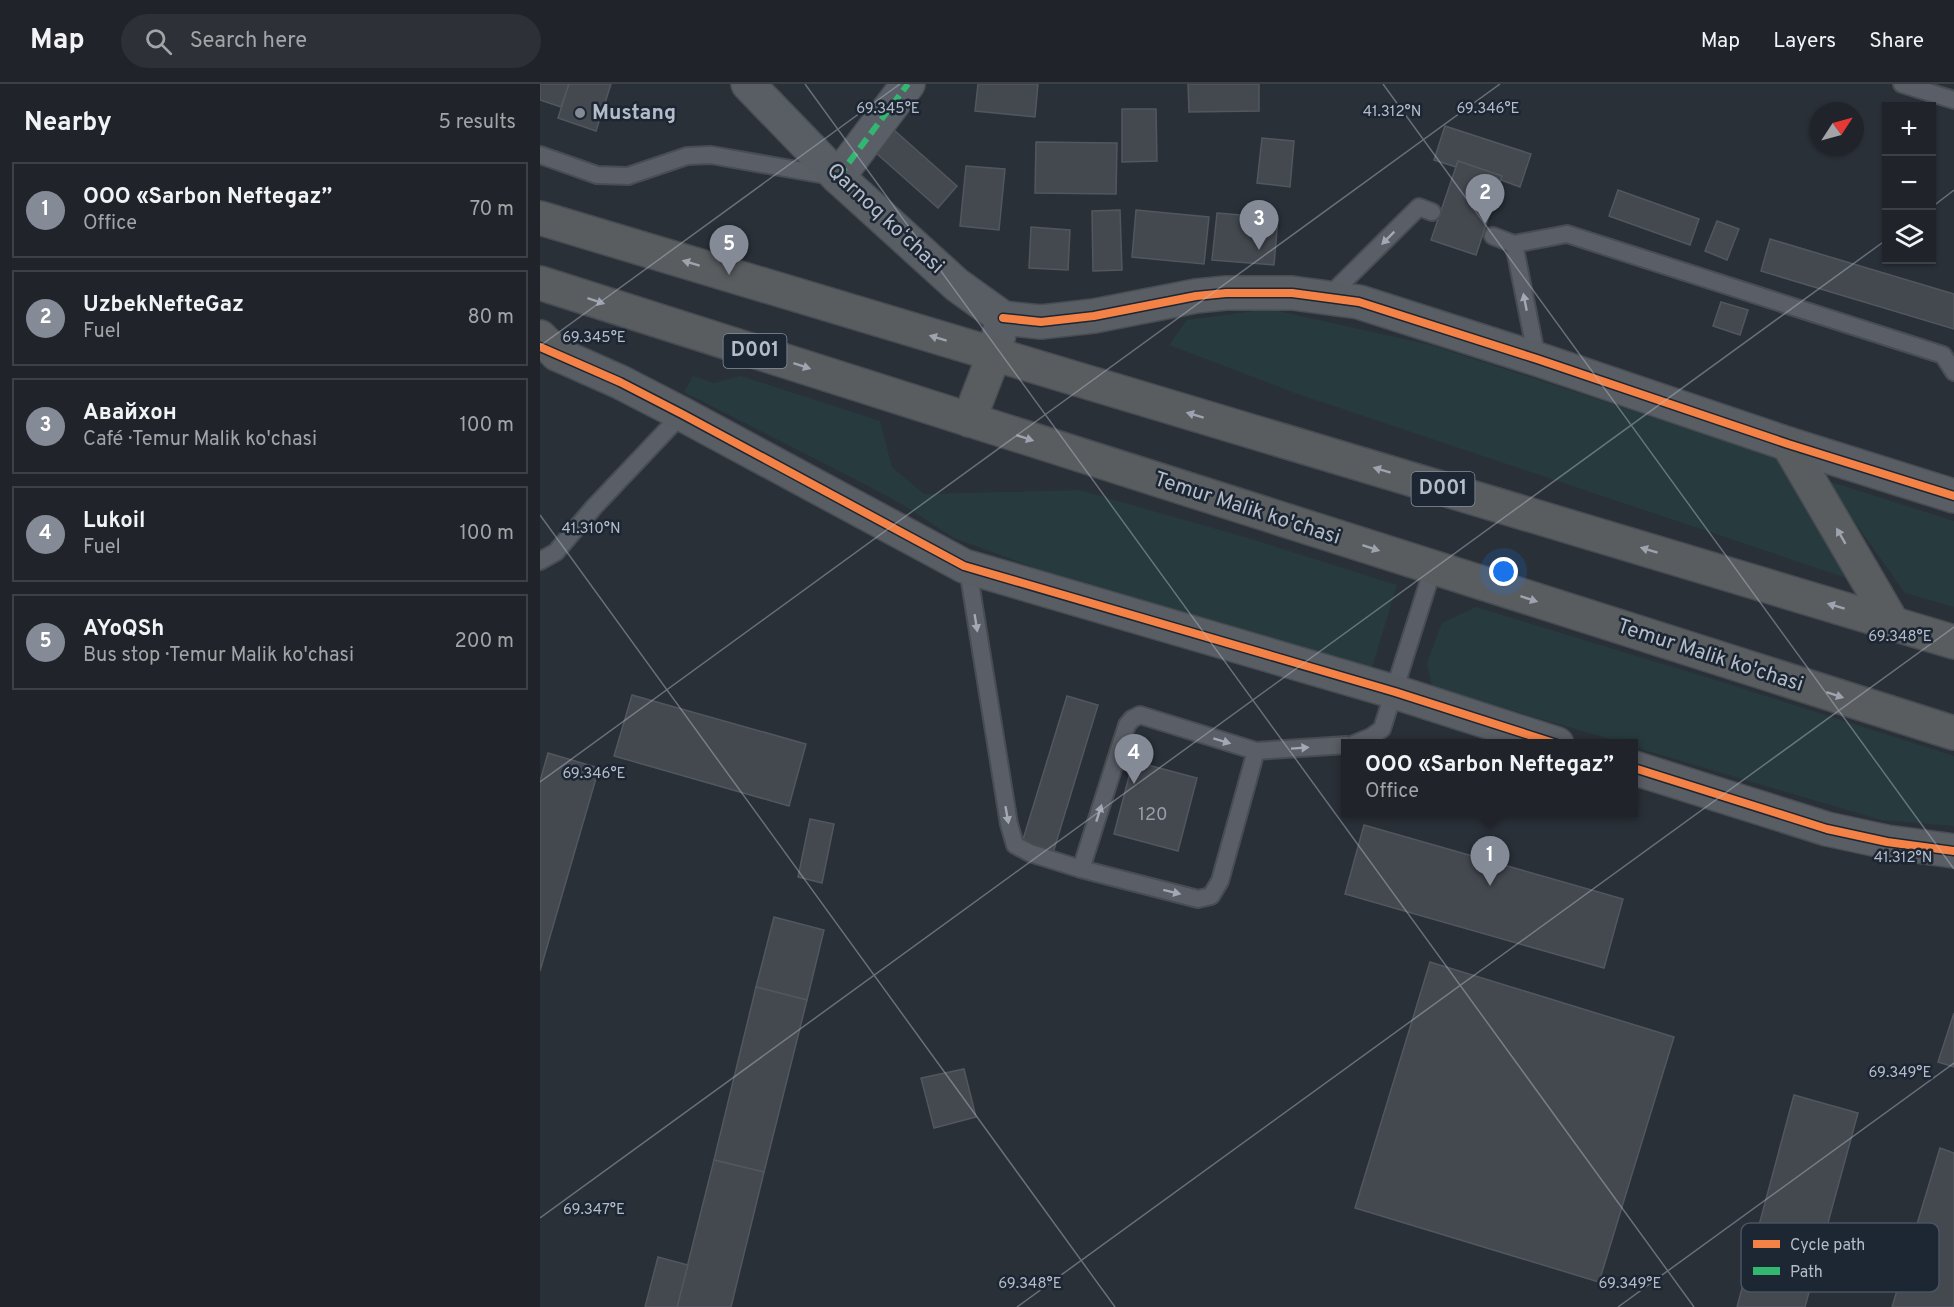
<!DOCTYPE html>
<html lang="en">
<head>
<meta charset="utf-8">
<style>
  :root { --surface:#20242a; --page:#2d3036; --text:#f1f3f6; --muted:#a2a4a8; --line:#3d4147; --accent:#848b96 }
  body { margin:0; font-family:Overpass,sans-serif; background:var(--page); color:var(--text) }
  .controls { position:absolute; right:18px; top:18px; display:grid; overflow:hidden; border-radius:0px; box-shadow:0 2px 4px #0004 }
  .controls button { width:54px; height:54px; display:grid; place-items:center; padding:0; border:0; border-bottom:2px solid var(--line); background:var(--surface); color:var(--text); font:30px sans-serif }
  .compass { position:absolute; left:1270px; top:18px; width:54px; height:54px; border-radius:50%; background:var(--surface); box-shadow:0 2px 4px #0004; rotate:54deg }
  .you { position:absolute; left:964px; top:488px; width:21px; height:21px; margin:-15px; border:4px solid #fff; border-radius:50%; background:#1a73e8; box-shadow:0 0 0 9px #1a73e833 }
  .badge { display:grid; place-items:center; width:39px; height:39px; border-radius:50%; background:var(--accent); color:#fff; font-size:20px; font-weight:700 }
  .pin { position:absolute; translate:-50% -50px; filter:drop-shadow(0 2px 3px #0008) }
  .pin::after { content:''; position:absolute; top:32px; width:21px; height:18px; background:inherit; clip-path:polygon(0 0,100% 0,50% 100%) }
  .popup { position:absolute; left:801px; top:655px; width:297px; height:78px; box-sizing:border-box; display:grid; place-content:center; border-radius:0px; background:var(--surface); filter:drop-shadow(0 2px 4px #0005); font-size:20px; white-space:nowrap; color:var(--muted) }
  .popup b { font-size:22px; color:var(--text) }
  .popup::after { content:''; position:absolute; left:50%; top:100%; margin-left:-12px; border:12px solid transparent; border-top-color:var(--surface) }
  .list { margin:0; padding:0; list-style:none }
  h2 { display:flex; justify-content:space-between; align-items:center; height:78px; margin:0; padding:0 24px; font-size:26px }
  h2 small { font-size:20px; font-weight:400; color:var(--muted) }
  .list li { display:grid; grid-template-columns:39px 1fr auto; gap:18px; align-items:center; box-sizing:border-box; height:96px; margin:0 12px 12px; padding:0 12px; border:2px solid var(--line); border-radius:0px }
  .list b { display:block; font-size:22px; white-space:nowrap }
  .list p { margin:0; font-size:20px; white-space:nowrap; color:var(--muted) }
  .list em { font-size:20px; font-style:normal; color:var(--muted) }
  .icon { flex:none; width:33px; height:33px; fill:none; stroke:currentColor; stroke-width:2; stroke-linecap:round; stroke-linejoin:round }
  .map { position:relative; flex:none; width:1414px; height:1223px; overflow:hidden }
  header { display:flex; align-items:center; gap:36px; box-sizing:border-box; height:84px; padding:0 30px; background:var(--surface); border-bottom:2px solid var(--line) }
  header strong { font-size:28px }
  nav { display:flex; gap:33px; margin-inline-start:auto; font-size:21px }
  .search { width:420px; height:54px; background:var(--page); display:flex; align-items:center; gap:15px; box-sizing:border-box; padding:0 21px; border-radius:33px; color:var(--muted); font-size:22px }
  main { display:flex }
  aside { flex:1; background:var(--surface) }
  .map>svg:first-child { display:block }
  .green { fill:#273a3e }
  .building { fill:#444950; stroke:#52575f; stroke-width:1.5 }
  .lines { fill:none; stroke-linecap:round; stroke-linejoin:round }
  .lane-casing { stroke:#484c53; stroke-width:20 }
  .street-casing { stroke:#484c53; stroke-width:36 }
  .secondary-casing { stroke:#484c53; stroke-width:36 }
  .highway-casing { stroke:#474c53; stroke-width:36 }
  .lane { stroke:#5a5e66; stroke-width:16 }
  .street { stroke:#5a5e66; stroke-width:33 }
  .secondary { stroke:#595d64; stroke-width:33 }
  .highway { stroke:#5a5d60; stroke-width:33 }
  .quiet { stroke:#33b770; stroke-width:6; stroke-dasharray:12 6; stroke-linecap:butt }
  .cycleway-casing { stroke:#1d2633; stroke-width:11 }
  .cycleway { stroke:#f48246; stroke-width:8 }
  .oneway { fill:#a2a9b5 }
  .oneway2 { fill:#9ea4af }
  .ticks { fill:none; stroke:#b4bcc9; stroke-width:1.5; stroke-opacity:0.45 }
  .poi-dot { fill:#848b96; stroke:#1d2633; stroke-width:2 }
  .labels { text-anchor:middle; dominant-baseline:central; stroke-width:5; stroke-linejoin:round; paint-order:stroke }
  .number-label { font-size:18px; fill:#989fab }
  .shield { fill:#1d2633; stroke:#878f9c; stroke-width:1.5 }
  .shield-label { font-size:20px; font-weight:bold; fill:#b4bcc9 }
  .poi-label { font-size:21px; font-weight:bold; fill:#b4bcc9; stroke:#1d2633; text-anchor:start }
  .street-label { font-size:21px; fill:#b4bcc9; stroke:#1d2633 }
  .key { fill:#1d2633; stroke:#4a5360; stroke-width:1.5 }
  .key-label { font-size:16px; fill:#b4bcc9 }
  .ticks-label { font-size:15px; text-anchor:middle; fill:#b4bcc9; stroke:#1d2633; stroke-width:5; stroke-linejoin:round; paint-order:stroke }
</style>
</head>
<body>
<header>
<strong>Map</strong>
<div class="search"><svg class="icon" aria-label="search" viewBox="0 0 24 24"><circle cx="10" cy="10" r="6"/><path d="M15 15l6 6"/></svg>Search here</div>
<nav><a>Map</a><a>Layers</a><a>Share</a></nav>
</header>
<main>
<aside>
<h2>Nearby<small>5 results</small></h2>
<ul class="list">
<li><span class="badge">1</span><div><b>ООО «Sarbon Neftegaz”</b><p>Office</p></div><em>70 m</em></li>
<li><span class="badge">2</span><div><b>UzbekNefteGaz</b><p>Fuel</p></div><em>80 m</em></li>
<li><span class="badge">3</span><div><b>Авайхон</b><p>Café · Temur Malik ko'chasi</p></div><em>100 m</em></li>
<li><span class="badge">4</span><div><b>Lukoil</b><p>Fuel</p></div><em>100 m</em></li>
<li><span class="badge">5</span><div><b>AYoQSh</b><p>Bus stop · Temur Malik ko'chasi</p></div><em>200 m</em></li>
</ul>
</aside>
<div class="map">
<svg width="1414" height="1223" viewBox="0 0 1414 1223">
  <rect width="100%" height="100%" fill="#2a3038"/>
  <g class="green">
    <polygon points="729,225 891,261 1247,377 1307,494 755,309 629,261 647,236"/>
    <polygon points="153,292 174,299 201,292 340,337 352,383 384,410 539,406 708,454 857,501 831,587 498,485 414,454 360,419 309,392 144,308"/>
    <polygon points="1285,396 1414,437 1414,523 1365,509"/>
    <polygon points="936,523 1169,594 1414,672 1414,742 1341,736 1094,663 1094,660 1083,659 892,603 887,579 902,539"/>
  </g>
  <g class="building">
    <polygon points="0,0 29,0 21,23 0,16"/>
    <polygon points="29,0 71,0 56,47 18,34"/>
    <polygon points="438,0 498,0 495,33 435,27"/>
    <polygon points="648,0 719,0 719,27 649,28"/>
    <polygon points="582,25 616,25 617,77 582,78"/>
    <polygon points="905,42 991,70 980,103 961,96 962,92 918,77 916,83 894,76"/>
    <polygon points="354,46 417,102 398,124 336,69"/>
    <polygon points="722,54 754,57 750,103 717,99"/>
    <polygon points="496,58 577,59 576,110 495,109"/>
    <polygon points="918,77 962,92 936,171 891,156"/>
    <polygon points="426,82 465,85 459,146 420,142"/>
    <polygon points="1078,106 1159,135 1150,161 1069,132"/>
    <polygon points="580,126 582,186 553,187 552,127"/>
    <polygon points="596,126 669,133 664,180 592,173"/>
    <polygon points="677,129 738,134 734,181 672,176"/>
    <polygon points="1177,137 1199,145 1187,176 1165,167"/>
    <polygon points="491,143 530,146 528,186 489,184"/>
    <polygon points="1230,155 1414,210 1414,245 1221,187"/>
    <polygon points="1181,218 1208,226 1200,251 1173,242"/>
    <polygon points="92,611 266,660 249,722 74,672"/>
    <polygon points="527,612 558,621 512,772 481,762"/>
    <polygon points="8,669 59,684 0,887 0,697"/>
    <polygon points="593,677 657,694 638,767 574,750"/>
    <polygon points="270,735 294,740 282,799 258,793"/>
    <polygon points="824,741 1083,815 1064,884 805,810"/>
    <polygon points="234,833 284,846 267,916 216,903"/>
    <polygon points="890,878 1134,953 1059,1198 815,1124"/>
    <polygon points="216,903 267,916 224,1088 174,1076"/>
    <polygon points="1414,929 1414,983 1398,978"/>
    <polygon points="424,985 436,1033 394,1044 381,994"/>
    <polygon points="1254,1011 1318,1029 1265,1223 1197,1223"/>
    <polygon points="1400,1064 1414,1069 1414,1223 1352,1223"/>
    <polygon points="174,1076 224,1088 191,1223 137,1223"/>
    <polygon points="118,1173 148,1181 137,1223 105,1223"/>
  </g>
  <g class="lines">
    <g class="lane-casing">
      <g id="lane">
        <polyline points="1362,0 1414,16"/>
        <polyline points="0,71 57,91 88,92 147,72 171,71 291,92"/>
        <polyline points="953,152 974,160 997,275"/>
        <polyline points="974,160 1027,150 1403,271 1414,288"/>
        <polyline points="788,213 879,123 892,128"/>
        <polyline points="0,477 16,468 54,423 142,330"/>
        <polyline points="424,482 430,498 469,740 475,761 490,769 541,785 658,815 671,812 680,797 716,667 806,661"/>
        <polyline points="814,660 831,653 842,645 893,484"/>
        <polyline points="541,785 587,641 592,635 600,631 716,667"/>
      </g>
    </g>
    <g class="street-casing">
      <polyline id="street" points="298,93 368,0"/>
    </g>
    <g class="secondary-casing">
      <g id="secondary">
        <polyline points="208,0 298,93 417,201 463,234 458,254"/>
        <polyline points="463,234 501,238 554,232 656,212 686,209 752,209 819,218 997,275 1248,360 1414,412"/>
        <polyline points="17,270 80,298 142,330 424,482 855,608 1017,660"/>
        <polyline points="1094,684 1287,745 1347,758 1414,767"/>
      </g>
    </g>
    <g class="highway-casing">
      <g id="highway">
        <polyline points="0,134 1414,558"/>
        <polyline points="0,199 1414,649"/>
        <polyline points="0,253 17,270"/>
        <polyline points="429,336 454,271"/>
        <polyline points="1248,360 1352,538"/>
      </g>
    </g>
    <use href="#lane" class="lane"/>
    <use href="#street" class="street"/>
    <use href="#secondary" class="secondary"/>
    <use href="#highway" class="highway"/>
    <polyline class="quiet" points="298,93 368,0"/>
    <g class="cycleway-casing">
      <g id="cycleway">
        <polyline points="463,234 501,238 554,232 656,212 686,209 752,209 819,218 997,275 1248,360 1414,412"/>
        <polyline points="0,263 80,298 142,330 424,482 855,608 1017,660"/>
        <polyline points="1094,684 1287,745 1347,758 1414,767"/>
      </g>
    </g>
    <use href="#cycleway" class="cycleway"/>
  </g>
  <defs><path id="oneway-solid" d="M-6-.8H1V-3.2L6.5 0L1 3.2V.8H-6Z" transform="scale(1.5)"/></defs>
  <g class="oneway">
    <use href="#oneway-solid" transform="translate(848 154) rotate(135)"/>
    <use href="#oneway-solid" transform="translate(985 218) rotate(-101)"/>
    <use href="#oneway-solid" transform="translate(436 539) rotate(81)"/>
    <use href="#oneway-solid" transform="translate(682 657) rotate(17)"/>
    <use href="#oneway-solid" transform="translate(760 664) rotate(-4)"/>
    <use href="#oneway-solid" transform="translate(559 729) rotate(-72)"/>
    <use href="#oneway-solid" transform="translate(467 731) rotate(80)"/>
    <use href="#oneway-solid" transform="translate(632 808) rotate(14)"/>
  </g>
  <g class="oneway2">
    <use href="#oneway-solid" transform="translate(151 179) rotate(-163)"/>
    <use href="#oneway-solid" transform="translate(56 217) rotate(18)"/>
    <use href="#oneway-solid" transform="translate(398 254) rotate(-163)"/>
    <use href="#oneway-solid" transform="translate(262 282) rotate(18)"/>
    <use href="#oneway-solid" transform="translate(655 331) rotate(-163)"/>
    <use href="#oneway-solid" transform="translate(485 354) rotate(18)"/>
    <use href="#oneway-solid" transform="translate(842 386) rotate(-163)"/>
    <use href="#oneway-solid" transform="translate(1301 452) rotate(-120)"/>
    <use href="#oneway-solid" transform="translate(831 464) rotate(18)"/>
    <use href="#oneway-solid" transform="translate(1109 466) rotate(-163)"/>
    <use href="#oneway-solid" transform="translate(989 515) rotate(18)"/>
    <use href="#oneway-solid" transform="translate(1296 522) rotate(-163)"/>
    <use href="#oneway-solid" transform="translate(1295 611) rotate(18)"/>
  </g>
  <path class="ticks" d="M265,0L1154,1223M843,0L1414,785M1392,123L1414,106M0,262L360,0M0,431L575,1223M0,698L960,0M0,1134L1346,156M477,1223L1414,543M1078,1223L1414,979"/>
  <circle class="poi-dot" cx="40" cy="29" r="6"/>
  <g class="labels">
    <g class="number-label">
      <text x="613" y="731">120</text>
    </g>
    <g class="shield">
      <rect x="183.5" y="250" width="63" height="34" rx="4.5"/>
      <rect x="871.5" y="388" width="63" height="34" rx="4.5"/>
    </g>
    <g class="shield-label">
      <text x="215" y="267">D001</text>
      <text x="903" y="405">D001</text>
    </g>
    <g class="poi-label">
      <text x="52" y="29">Mustang</text>
    </g>
    <g class="street-label">
      <text transform="translate(345 135) rotate(43)">Qarnoq koʻchasi</text>
      <text transform="translate(707 425) rotate(18)">Temur Malik ko'chasi</text>
      <text transform="translate(1170 572) rotate(18)">Temur Malik ko'chasi</text>
    </g>
  </g>
  <rect x="1201" y="1139" width="198" height="69" rx="9" class="key"/>
  <rect x="1213" y="1156" width="27" height="8" fill="#f48246"/>
  <rect x="1213" y="1183" width="27" height="8" fill="#33b770"/>
  <g class="key-label">
    <text x="1250" y="1166">Cycle path</text>
    <text x="1250" y="1193">Path</text>
  </g>
  <g class="ticks-label">
    <text x="348" y="29">69.345°E</text>
    <text x="948" y="29">69.346°E</text>
    <text x="852" y="32">41.312°N</text>
    <text x="54" y="258">69.345°E</text>
    <text x="51" y="449">41.310°N</text>
    <text x="1360" y="557">69.348°E</text>
    <text x="54" y="694">69.346°E</text>
    <text x="1363" y="778">41.312°N</text>
    <text x="1360" y="993">69.349°E</text>
    <text x="54" y="1130">69.347°E</text>
    <text x="490" y="1204">69.348°E</text>
    <text x="1090" y="1204">69.349°E</text>
  </g>
</svg>
<div class="controls">
<button>+</button>
<button>−</button>
<button><svg class="icon" aria-label="layers" viewBox="0 0 24 24"><path d="M12 4l9 5-9 5-9-5zM3 14l9 5 9-5"/></svg></button>
</div>
<svg class="compass" viewBox="-18 -18 36 36"><path d="M0-13l5 13h-10z" fill="#e53935"/><path d="M0 13l5-13h-10z" fill="#a2a4a8"/></svg>
<div class="you"></div>
<div class="pin badge" style="left:950px;top:802px">1</div>
<div class="popup"><b>ООО «Sarbon Neftegaz”</b>Office</div>
<div class="pin badge" style="left:945px;top:140px">2</div>
<div class="pin badge" style="left:719px;top:166px">3</div>
<div class="pin badge" style="left:594px;top:700px">4</div>
<div class="pin badge" style="left:189px;top:191px">5</div>
</div>
</main>
</body>
</html>
